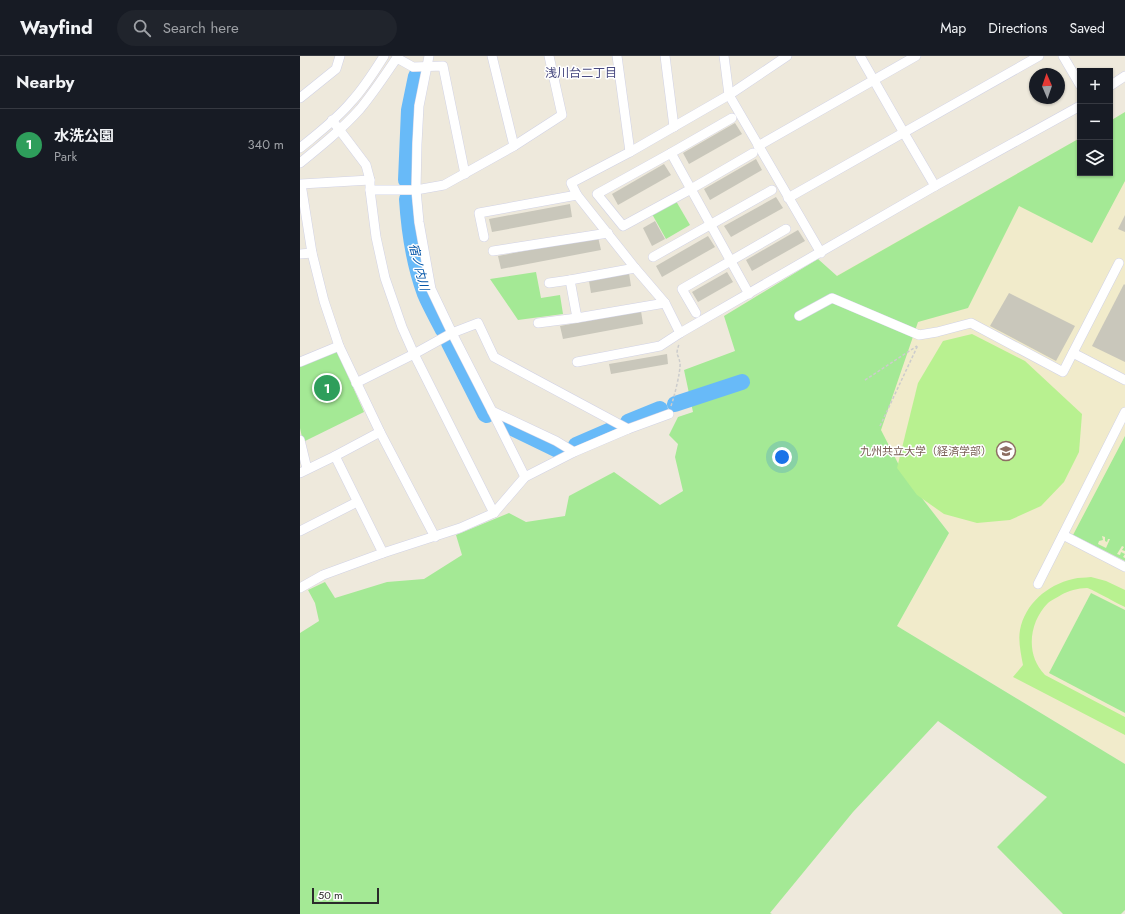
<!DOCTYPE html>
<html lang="en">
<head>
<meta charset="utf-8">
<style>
  :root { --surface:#171b24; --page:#20242c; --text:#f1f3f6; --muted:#9ea1a6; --line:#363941; --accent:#2563eb }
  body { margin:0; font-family:Jost,"Noto Sans JP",sans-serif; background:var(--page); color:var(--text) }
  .controls { position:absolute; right:12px; top:12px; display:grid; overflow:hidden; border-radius:0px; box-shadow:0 1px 3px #0004 }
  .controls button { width:36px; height:36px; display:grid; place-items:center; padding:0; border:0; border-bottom:1px solid var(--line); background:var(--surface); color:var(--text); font:20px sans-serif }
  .compass { position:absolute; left:729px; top:12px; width:36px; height:36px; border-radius:50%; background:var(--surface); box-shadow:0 1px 3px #0004; rotate:358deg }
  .scale { position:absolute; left:12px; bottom:10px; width:67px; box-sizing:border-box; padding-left:4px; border:2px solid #2b2b2b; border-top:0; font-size:11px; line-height:14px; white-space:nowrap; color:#2b2b2b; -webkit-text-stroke:3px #fff; paint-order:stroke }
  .you { position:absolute; left:482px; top:401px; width:14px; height:14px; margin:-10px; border:3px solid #fff; border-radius:50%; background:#1a73e8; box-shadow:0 0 0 6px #1a73e833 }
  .badge { display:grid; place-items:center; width:26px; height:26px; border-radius:50%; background:var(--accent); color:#fff; font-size:13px; font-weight:700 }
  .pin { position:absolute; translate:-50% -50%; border:2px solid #fff; box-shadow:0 1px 4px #0006 }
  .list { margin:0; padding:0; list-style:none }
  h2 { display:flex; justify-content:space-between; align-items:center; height:52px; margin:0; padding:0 16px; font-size:17px }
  h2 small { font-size:13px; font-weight:400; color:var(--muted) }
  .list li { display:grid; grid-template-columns:26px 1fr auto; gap:12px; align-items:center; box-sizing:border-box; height:72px; padding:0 16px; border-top:1px solid var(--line) }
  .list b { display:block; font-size:15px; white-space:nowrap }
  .list p { margin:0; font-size:13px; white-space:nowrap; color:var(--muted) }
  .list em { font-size:13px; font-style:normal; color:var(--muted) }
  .icon { flex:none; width:22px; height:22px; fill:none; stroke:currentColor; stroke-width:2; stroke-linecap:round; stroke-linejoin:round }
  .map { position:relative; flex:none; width:825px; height:858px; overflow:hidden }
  header { display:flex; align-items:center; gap:24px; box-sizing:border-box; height:56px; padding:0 20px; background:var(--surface); border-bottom:1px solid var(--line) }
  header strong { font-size:19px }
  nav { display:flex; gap:22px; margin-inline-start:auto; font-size:14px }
  .search { width:280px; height:36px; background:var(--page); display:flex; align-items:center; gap:10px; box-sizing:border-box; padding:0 14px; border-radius:22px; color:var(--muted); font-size:15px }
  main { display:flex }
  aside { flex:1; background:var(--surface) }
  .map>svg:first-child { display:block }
  .education { fill:#f1ebcb }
  .green { fill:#a4e995; fill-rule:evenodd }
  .pitch { fill:#b8f190 }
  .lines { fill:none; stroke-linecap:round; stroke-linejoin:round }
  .river { stroke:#68baf8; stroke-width:16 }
  .building { fill:#c9c7bb }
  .minor-casing { stroke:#d1d2e5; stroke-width:10 }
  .path { stroke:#ccc; stroke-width:1.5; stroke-dasharray:3 2; stroke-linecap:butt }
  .minor { stroke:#fff; stroke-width:9 }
  .labels { text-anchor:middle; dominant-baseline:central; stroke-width:3; stroke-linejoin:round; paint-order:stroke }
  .education-label { font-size:11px; fill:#785e54; stroke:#fff; text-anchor:end }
  .neighbourhood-label { font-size:12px; fill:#484980; stroke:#fff }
  .water-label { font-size:12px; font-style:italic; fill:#0355a8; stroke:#fff }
</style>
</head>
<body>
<header>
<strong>Wayfind</strong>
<div class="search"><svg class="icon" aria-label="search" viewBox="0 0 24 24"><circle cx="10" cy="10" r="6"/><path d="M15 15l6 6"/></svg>Search here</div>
<nav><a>Map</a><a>Directions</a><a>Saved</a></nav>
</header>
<main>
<aside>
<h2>Nearby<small></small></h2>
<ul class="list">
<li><span class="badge" style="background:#2e9e5b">1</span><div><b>水洗公園</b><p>Park</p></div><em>340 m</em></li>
</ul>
</aside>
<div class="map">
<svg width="825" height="858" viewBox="0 0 825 858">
  <rect width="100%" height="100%" fill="#eee9dc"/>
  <polygon class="education" points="825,56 825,708 597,570 649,477 604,419 571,372 536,220 780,82 780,117 810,117 810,65"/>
  <g class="green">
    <polygon points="825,56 825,125 792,187 719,150 668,252 618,266 581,374 604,419 649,477 597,570 825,708 825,854 821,858 763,858 697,791 747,741 638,665 553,756 470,857 472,858 0,858 0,577 19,565 15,547 8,534 25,526 35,542 87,526 124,523 162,499 156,479 209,457 226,466 265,460 269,440 314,416 360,449 383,435 375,401 378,388 369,379 378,361 393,356 384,314 435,295 424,260 518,203 537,220 780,82 780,117 810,117 810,65"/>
    <polygon points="376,145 390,169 366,183 352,158"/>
    <polygon points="236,216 241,242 260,239 263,258 218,264 190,223"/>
    <polygon points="37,295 64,356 3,386 0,372 0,309"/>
    <path d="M825,380V495L822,494L824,491L822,490L817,498L820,499L821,496L825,498L823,501L825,502V505L773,479ZM802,480L805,481V485L807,486L808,483H810L806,492L798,488L799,485L803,484Z"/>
    <polygon points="791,537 825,554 825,657 749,617"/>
  </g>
  <g class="pitch">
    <polygon points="672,278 725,305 782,358 779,396 764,426 741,450 710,464 677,467 644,458 617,439 597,412 618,327 643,285"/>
    <path d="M791,521L806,525L825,534V551C818,548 792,533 787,532C778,532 768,535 761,539C757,542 751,544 748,547C729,566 725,599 745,619L825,661V679L713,621L723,609C721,598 718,585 720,574C725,548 747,529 773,523C779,521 785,522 791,521Z"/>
  </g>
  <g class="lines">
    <g class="river">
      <polyline points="106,124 109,54 116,20"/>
      <path d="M107,143C109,175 114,208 125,238C130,250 137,262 143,274"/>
      <polyline points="149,287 185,358 187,359"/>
      <polyline points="375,348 442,326"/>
      <polyline points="328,366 360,353"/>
      <polyline points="206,369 260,395"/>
      <polyline points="276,389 313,373"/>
    </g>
  </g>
  <g class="building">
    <polygon points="435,67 442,78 389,108 383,97"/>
    <polygon points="456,103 462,114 410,144 404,133"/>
    <polygon points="364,108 371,119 318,149 312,138"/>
    <polygon points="476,141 483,152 431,181 424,170"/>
    <polygon points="270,148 272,161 192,176 189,163"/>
    <polygon points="825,159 825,176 818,173"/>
    <polygon points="355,165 365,183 352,190 343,172"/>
    <polygon points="498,174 505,185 452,215 446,204"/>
    <polygon points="408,180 415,191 362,221 356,210"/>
    <polygon points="298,181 301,194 201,213 198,200"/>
    <polygon points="427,216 433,226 398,246 392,236"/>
    <polygon points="329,217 331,230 291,237 289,225"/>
    <polygon points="824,228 825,229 825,306 792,290"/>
    <polygon points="709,237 775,270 756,305 690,270"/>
    <polygon points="341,255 343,268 263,283 260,270"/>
    <polygon points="367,298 368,308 311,318 309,308"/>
  </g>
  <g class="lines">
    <g class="minor-casing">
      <g id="minor">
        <polyline points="129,0 119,50 117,88 116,134 119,166 131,233 152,277 192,355 225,421"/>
        <polyline points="192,0 214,90"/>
        <polyline points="317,0 330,96"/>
        <polyline points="365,0 374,71"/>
        <polyline points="424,0 429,39 521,197"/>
        <polyline points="487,0 429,39 330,96 271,127 277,139 335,212 365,247 380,277 635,130 780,50"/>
        <polyline points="560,0 604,77 635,130"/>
        <polyline points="763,0 780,29"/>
        <polyline points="97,2 113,11 143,10 165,118"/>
        <polyline points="810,30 825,20"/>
        <polyline points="0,42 36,13 40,0"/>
        <polyline points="32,64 66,109 70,124 70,134 76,181 85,222 102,271 114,298 194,457"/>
        <polyline points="458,90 616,0"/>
        <path d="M0,92C17,78 37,63 51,46C64,32 74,16 84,0"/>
        <polyline points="371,97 432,62"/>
        <path d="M0,107C21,90 42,73 60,53C74,36 86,18 98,0"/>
        <polyline points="70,124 1,128 12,197 24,245 39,290 80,376 135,481"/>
        <polyline points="70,134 116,134 144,129 214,90 262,59 249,0"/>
        <polyline points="488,142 739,0"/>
        <polyline points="184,181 179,157 277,139"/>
        <polyline points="193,195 308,177"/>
        <polyline points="0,198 12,197"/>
        <polyline points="353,201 472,134"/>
        <polyline points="335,212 270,224 277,262 365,247"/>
        <polyline points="249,227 270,224"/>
        <path d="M449,238C423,191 397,144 371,97L297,138L323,170L391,133L453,97"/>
        <polyline points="396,257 382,233 486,173"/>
        <polyline points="499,260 532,242 619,279 637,276 671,267 763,316 819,207"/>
        <polyline points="238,267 277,262"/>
        <polyline points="773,297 825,324"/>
        <polyline points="0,306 39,290"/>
        <polyline points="277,306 360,290 380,277"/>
        <polyline points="56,327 114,298 152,277 178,267 194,301 328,373"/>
        <polyline points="192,355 256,385 274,396"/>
        <polyline points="0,384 7,413"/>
        <polyline points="35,400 83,497"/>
        <polyline points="0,417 35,400 80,376"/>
        <polyline points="0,475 57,446"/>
        <polyline points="763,479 825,511"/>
        <polyline points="738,528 825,356"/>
        <polyline points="0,532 23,519 83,497 160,472 194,457 225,421 274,396 328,373 369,358"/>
      </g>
    </g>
    <g class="path">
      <polyline points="565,324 617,290"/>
      <path d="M371,350C374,342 381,314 380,307C378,296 375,301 379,288"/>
      <polyline points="580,370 618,289"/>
    </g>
    <use href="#minor" class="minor"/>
  </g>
  <defs>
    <g id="university-ring" transform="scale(1)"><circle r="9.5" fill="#fff" stroke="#8d6e63" stroke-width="1.5"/><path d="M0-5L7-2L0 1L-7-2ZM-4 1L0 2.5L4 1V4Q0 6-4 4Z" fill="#8d6e63"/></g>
  </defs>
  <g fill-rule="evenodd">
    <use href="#university-ring" x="706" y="395"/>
  </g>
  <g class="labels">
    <g class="education-label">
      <text x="692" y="395">九州共立大学（経済学部）</text>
    </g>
    <g class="neighbourhood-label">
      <text x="281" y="17">浅川台二丁目</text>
    </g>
    <g class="water-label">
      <text transform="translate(119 211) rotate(76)">宿ノ内川</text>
    </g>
  </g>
</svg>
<div class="controls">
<button>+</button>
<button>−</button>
<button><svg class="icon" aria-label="layers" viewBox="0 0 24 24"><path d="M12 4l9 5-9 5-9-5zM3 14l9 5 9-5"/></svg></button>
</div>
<svg class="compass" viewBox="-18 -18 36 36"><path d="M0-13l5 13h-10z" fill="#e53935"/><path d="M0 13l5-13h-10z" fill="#9ea1a6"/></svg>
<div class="scale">50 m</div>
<div class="you"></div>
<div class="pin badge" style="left:27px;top:332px;background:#2e9e5b">1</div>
</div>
</main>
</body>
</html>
